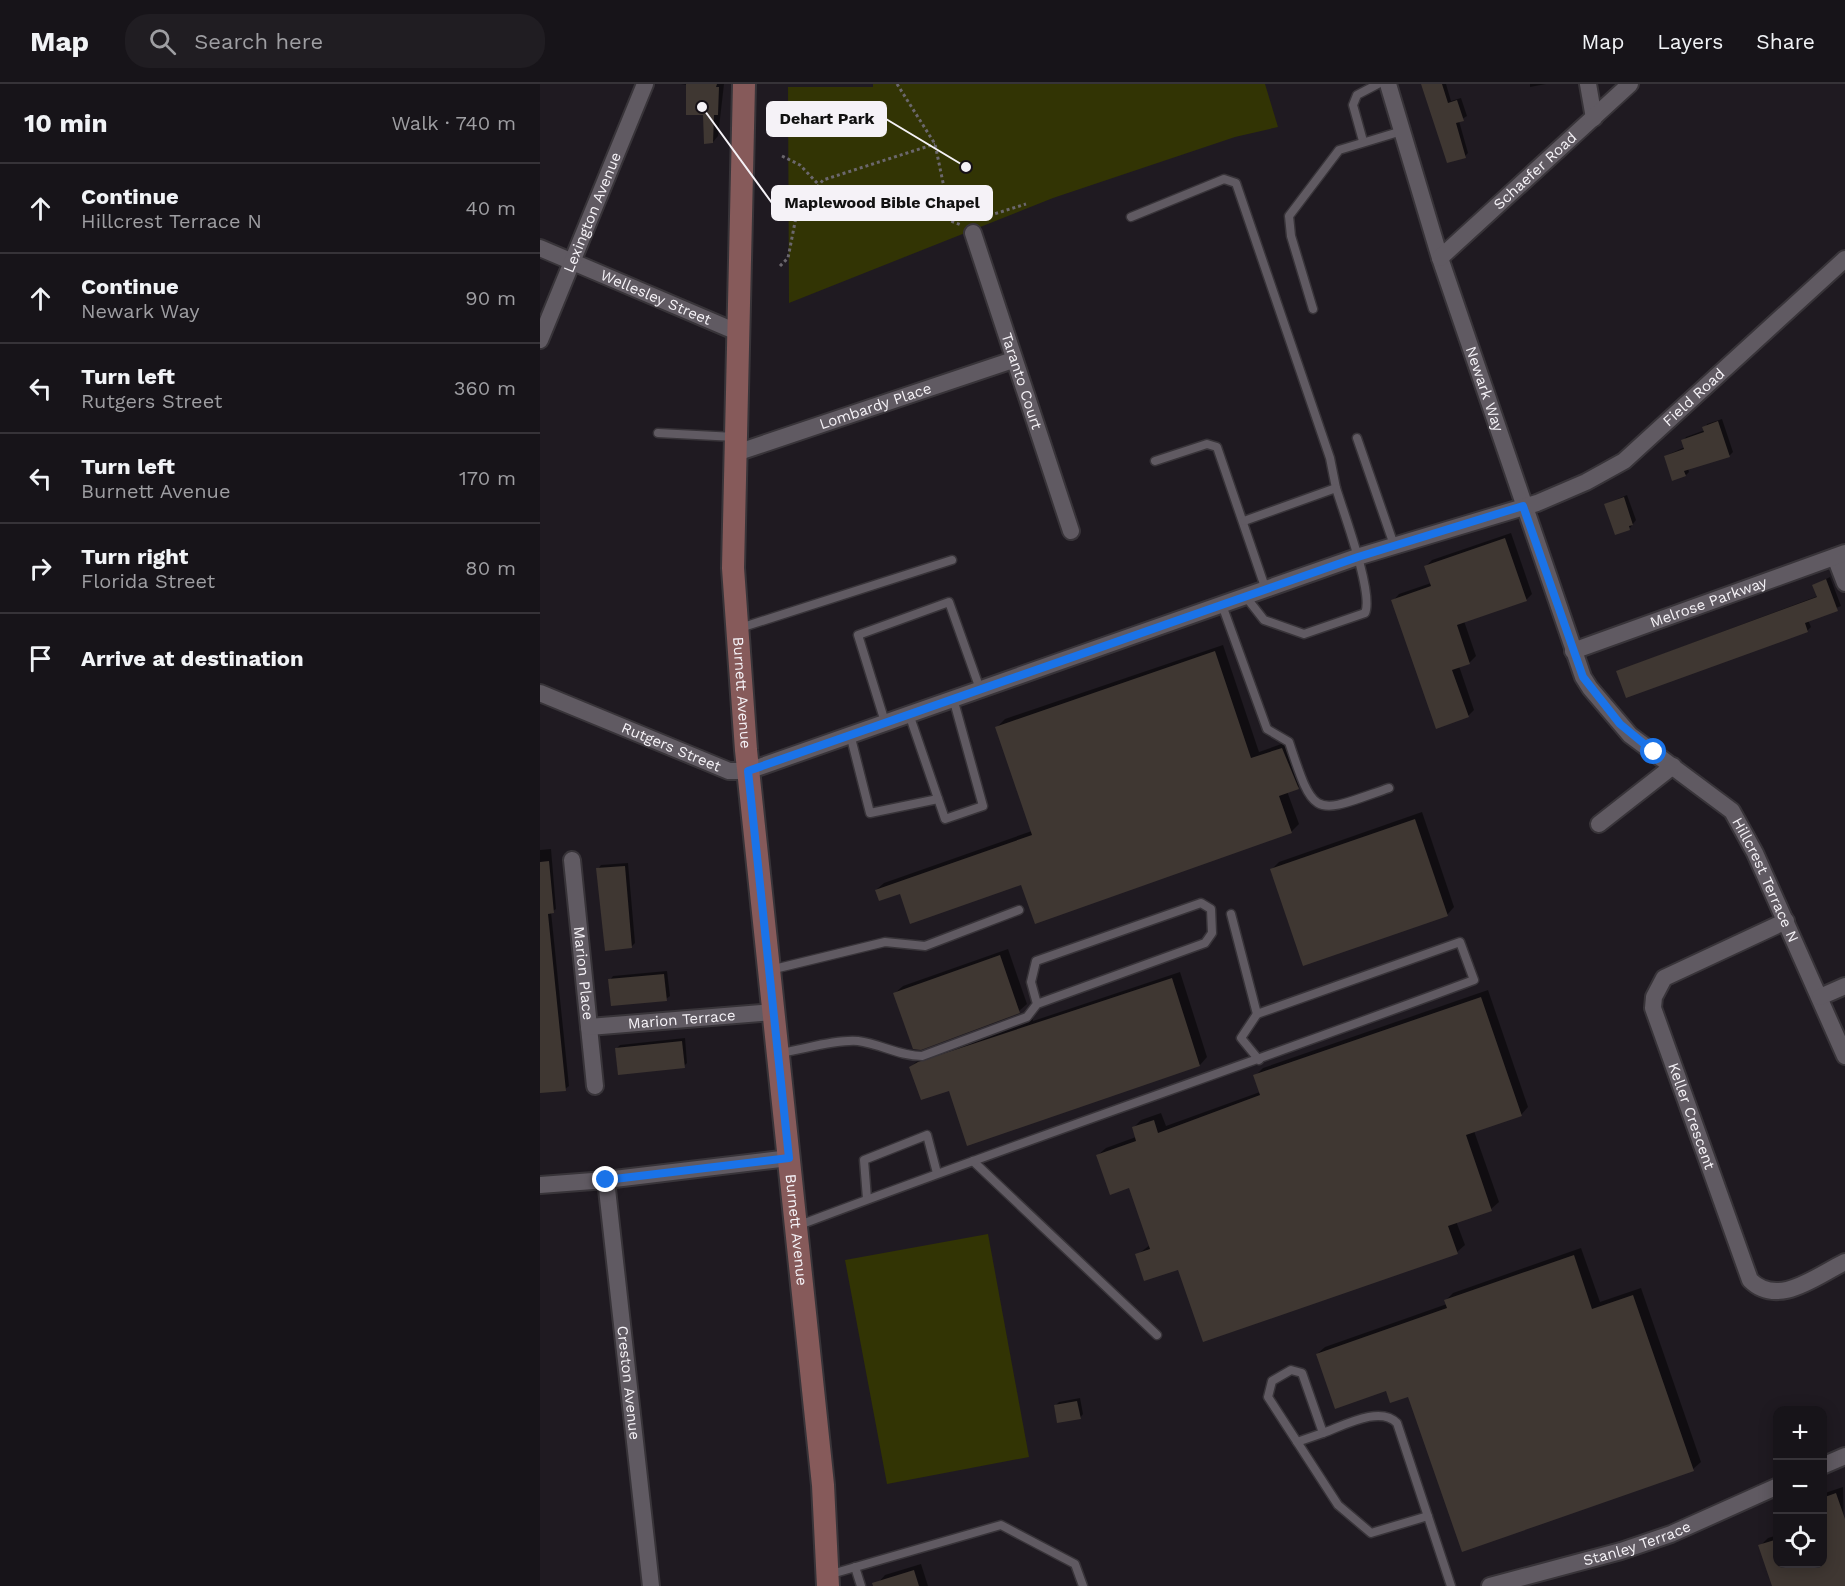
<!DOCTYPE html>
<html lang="en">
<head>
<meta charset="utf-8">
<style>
  :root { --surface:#171419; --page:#201d22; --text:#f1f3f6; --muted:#9e9ea2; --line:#363338 }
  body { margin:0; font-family:"Work Sans",sans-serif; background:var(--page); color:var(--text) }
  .controls { position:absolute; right:18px; bottom:18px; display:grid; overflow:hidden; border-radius:12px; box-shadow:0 3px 15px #0003 }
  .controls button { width:54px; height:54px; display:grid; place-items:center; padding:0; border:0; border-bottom:2px solid var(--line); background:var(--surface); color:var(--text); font:30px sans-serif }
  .stop { position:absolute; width:18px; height:18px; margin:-14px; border:4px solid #1a73e8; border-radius:50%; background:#fff }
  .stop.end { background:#1a73e8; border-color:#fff; box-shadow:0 2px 6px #0008 }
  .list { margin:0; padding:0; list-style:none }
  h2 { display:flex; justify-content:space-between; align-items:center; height:78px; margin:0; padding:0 24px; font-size:26px }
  h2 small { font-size:20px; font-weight:400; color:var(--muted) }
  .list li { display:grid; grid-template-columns:39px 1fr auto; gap:18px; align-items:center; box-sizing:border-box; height:90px; padding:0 24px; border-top:2px solid var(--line) }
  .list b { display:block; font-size:22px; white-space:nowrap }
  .list p { margin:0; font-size:20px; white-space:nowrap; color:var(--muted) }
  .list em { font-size:20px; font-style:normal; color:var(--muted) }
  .icon { flex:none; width:33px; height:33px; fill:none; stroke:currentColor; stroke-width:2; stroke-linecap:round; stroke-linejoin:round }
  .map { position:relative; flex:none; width:1305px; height:1502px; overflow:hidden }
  header { display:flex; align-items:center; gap:36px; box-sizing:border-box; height:84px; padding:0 30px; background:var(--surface); border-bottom:2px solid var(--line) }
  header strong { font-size:28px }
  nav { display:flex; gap:33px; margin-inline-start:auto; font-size:21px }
  .search { width:420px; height:54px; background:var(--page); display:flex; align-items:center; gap:15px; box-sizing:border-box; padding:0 21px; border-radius:24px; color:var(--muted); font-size:22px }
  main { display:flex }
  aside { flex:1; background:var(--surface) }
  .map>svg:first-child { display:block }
  .green { fill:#323404 }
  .shadow { fill:#0007 }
  .building { fill:#3f3732 }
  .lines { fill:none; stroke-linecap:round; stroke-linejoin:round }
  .lane-casing { stroke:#383439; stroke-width:11 }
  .street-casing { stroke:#383439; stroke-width:20 }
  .secondary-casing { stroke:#383439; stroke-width:26 }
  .path { stroke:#6b676d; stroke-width:3; stroke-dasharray:3 3; stroke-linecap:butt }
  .lane { stroke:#605a62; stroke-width:8 }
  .street { stroke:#605a62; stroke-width:16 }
  .secondary { stroke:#865a5a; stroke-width:22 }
  .route { stroke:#1a73e8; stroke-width:8 }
  .labels { text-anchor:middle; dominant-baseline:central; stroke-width:5; stroke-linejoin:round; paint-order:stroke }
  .street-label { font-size:15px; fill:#f5f2f7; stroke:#161117 }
  .leader { fill:none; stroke:#f5f2f7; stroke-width:2 }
  .callout-dot { fill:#f5f2f7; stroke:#161117; stroke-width:2 }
  .callout { fill:#f5f2f7; stroke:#f5f2f7; stroke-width:2 }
  .callout-label { font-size:16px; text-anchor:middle; font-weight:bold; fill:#111 }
</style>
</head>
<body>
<header>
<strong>Map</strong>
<div class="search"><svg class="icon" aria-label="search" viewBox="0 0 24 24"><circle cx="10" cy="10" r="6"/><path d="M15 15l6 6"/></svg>Search here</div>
<nav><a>Map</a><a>Layers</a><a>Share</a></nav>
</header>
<main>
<aside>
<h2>10 min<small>Walk · 740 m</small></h2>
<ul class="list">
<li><svg class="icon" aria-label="ahead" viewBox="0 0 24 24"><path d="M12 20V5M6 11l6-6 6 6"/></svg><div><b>Continue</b><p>Hillcrest Terrace N</p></div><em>40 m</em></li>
<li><svg class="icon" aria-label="ahead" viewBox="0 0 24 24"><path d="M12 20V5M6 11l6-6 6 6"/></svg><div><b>Continue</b><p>Newark Way</p></div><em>90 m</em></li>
<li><svg class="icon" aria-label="left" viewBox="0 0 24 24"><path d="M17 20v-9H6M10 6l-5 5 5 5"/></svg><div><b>Turn left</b><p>Rutgers Street</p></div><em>360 m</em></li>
<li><svg class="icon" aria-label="left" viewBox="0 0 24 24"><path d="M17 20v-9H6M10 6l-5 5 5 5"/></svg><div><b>Turn left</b><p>Burnett Avenue</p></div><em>170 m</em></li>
<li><svg class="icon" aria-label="right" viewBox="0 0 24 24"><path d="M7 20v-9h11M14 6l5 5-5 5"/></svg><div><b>Turn right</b><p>Florida Street</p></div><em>80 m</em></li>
<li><svg class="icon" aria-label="arrive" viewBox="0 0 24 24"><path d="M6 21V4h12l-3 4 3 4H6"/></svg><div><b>Arrive at destination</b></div></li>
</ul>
</aside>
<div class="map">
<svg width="1305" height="1502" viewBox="0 0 1305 1502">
  <rect width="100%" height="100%" fill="#1f1a21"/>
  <g class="green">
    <polygon points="333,0 725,0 738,43 695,53 513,114 249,219 248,3 333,3"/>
    <polygon points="448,1150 489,1373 347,1400 305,1176"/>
  </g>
  <g class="shadow">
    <polygon points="141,0 184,0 178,52 173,58 164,30 147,1"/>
    <polygon points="883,0 906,0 911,17 921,14 927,32 919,37 928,69 925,72"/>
    <polygon points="990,0 1006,0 990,3"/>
    <polygon points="1182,335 1193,368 1190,371 1148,384 1149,388 1146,391 1125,372 1145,363 1143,357 1146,353 1165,346 1167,340"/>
    <polygon points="1087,411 1096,436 1090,444 1066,420"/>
    <polygon points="971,449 992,510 986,516 924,537 936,572 929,579 919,582 934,626 928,632 853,517 859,510 891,499 885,483 892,476"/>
    <polygon points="1290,493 1301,522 1268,536 1271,543 1267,547 1078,587 1278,512 1274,501"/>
    <polygon points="683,561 719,668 750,657 766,696 758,703 747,707 759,740 751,748 482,799 361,808 336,806 344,799 492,747 457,643 465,635"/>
    <polygon points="882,728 914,823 907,831 732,785 739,778"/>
    <polygon points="11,765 16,825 11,828 29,1002 25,1005 0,1004 0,766"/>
    <polygon points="88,779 95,859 91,863 58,785 61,781"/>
    <polygon points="468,865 487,920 479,927 355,909 363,902"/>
    <polygon points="127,887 130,912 126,915 70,896 73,892"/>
    <polygon points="640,888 667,973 660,981 428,1060 410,1005 371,983 379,975 492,934 493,937"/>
    <polygon points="948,906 988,1023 981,1031 934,1047 959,1118 951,1125 916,1137 925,1161 917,1168 639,1184 597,1171 610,1161 590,1102 558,1071 566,1064 596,1053 594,1043 601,1036 621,1029 626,1042 720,1008 715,992 723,984"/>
    <polygon points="145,954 147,979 144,982 77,964 80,961"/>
    <polygon points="1041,1164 1060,1218 1101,1204 1161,1378 1153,1385 847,1305 777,1270 785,1263 907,1220 906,1216 913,1209"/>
    <polygon points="540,1314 543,1330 540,1334 516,1321 519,1318"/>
    <polygon points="1303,1403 1305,1502 1234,1502 1220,1462 1228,1454 1238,1451 1238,1480 1282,1480 1282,1410"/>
    <polygon points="381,1480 388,1502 339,1502 338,1499 345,1491"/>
  </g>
  <g class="building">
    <polygon points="146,0 177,0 176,3 179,3 178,31 174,31 173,59 164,60 163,31 146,31"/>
    <polygon points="881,0 902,0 908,19 917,16 924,37 916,39 926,74 907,79"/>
    <polygon points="1178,337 1190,373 1144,387 1146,392 1132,397 1124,372 1144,365 1141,356 1164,348 1162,343"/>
    <polygon points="1084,413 1093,441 1089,442 1090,446 1075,451 1064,420"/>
    <polygon points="965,454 987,517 917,541 930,580 912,586 929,633 896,645 851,516 891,502 884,482"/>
    <polygon points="1286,495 1298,527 1265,539 1268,548 1086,614 1076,587 1277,513 1272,501"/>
    <polygon points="675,567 711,674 742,664 759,705 739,712 752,749 495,840 481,801 370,840 360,810 339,817 335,806 492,751 455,643"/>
    <polygon points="875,735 908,832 763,882 730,785"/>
    <polygon points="9,777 14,829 8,830 26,1007 0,1009 0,778"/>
    <polygon points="85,782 92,864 65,867 56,784"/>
    <polygon points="460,871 480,929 381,966 373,965 353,909"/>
    <polygon points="124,890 127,917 71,922 68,895"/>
    <polygon points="632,894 660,982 427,1062 409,1007 381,1016 369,983 378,978"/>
    <polygon points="941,913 982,1032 926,1051 952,1127 908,1142 918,1170 663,1258 638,1186 604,1197 595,1170 610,1165 589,1104 570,1111 556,1071 596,1057 592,1043 614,1036 618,1049 720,1011 713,991"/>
    <polygon points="142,957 145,984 78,991 75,964"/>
    <polygon points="1034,1171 1052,1225 1093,1211 1154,1387 922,1468 868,1313 850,1319 846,1307 795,1325 776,1270 907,1224 904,1216"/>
    <polygon points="537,1317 541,1335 517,1339 514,1321"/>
    <polygon points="1296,1409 1305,1435 1305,1502 1232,1502 1218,1461 1238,1455 1238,1479 1282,1479 1282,1414"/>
    <polygon points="374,1486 379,1502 333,1502 332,1499"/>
  </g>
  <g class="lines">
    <g class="lane-casing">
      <g id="lane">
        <polyline points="823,57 813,21 817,11 838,0"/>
        <polyline points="591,133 684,95 696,99 790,374 796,404"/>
        <polyline points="773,225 751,152 749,132 799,66 862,47"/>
        <polyline points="118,349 195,353"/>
        <polyline points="817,354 854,461"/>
        <polyline points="615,377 667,360 677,363 726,506"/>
        <path d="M704,437L796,404C803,427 834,510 825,529L764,550L724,536L706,513"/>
        <path d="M682,521L727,645L749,658C775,737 774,730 849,704"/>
        <polyline points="200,544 412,476"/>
        <polyline points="369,630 405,735 443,722 413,614"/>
        <polyline points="345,638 318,551 409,518 440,605"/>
        <polyline points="310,650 330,729 398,715"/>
        <polyline points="230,886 345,858 385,862 479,826"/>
        <polyline points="717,930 701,954 719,976"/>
        <path d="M239,969C261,966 296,955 318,957C341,960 359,972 382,972L487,933L497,920L665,859L672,849L671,825L661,819L496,877L491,898L497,920"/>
        <polyline points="433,1077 617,1251"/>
        <polyline points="327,1115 324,1076 387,1051 397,1089"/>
        <path d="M257,1142C482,1057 709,980 934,896L920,858L717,930L691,830"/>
        <polyline points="757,1358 783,1349"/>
        <path d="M888,1432L831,1449L798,1421L728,1313L732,1297L751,1286L762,1289L783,1349C803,1342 840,1321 857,1339L911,1502"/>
        <polyline points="315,1483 321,1502"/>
        <polyline points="288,1491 461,1441 535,1480 543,1502"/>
      </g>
    </g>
    <g class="street-casing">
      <g id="street">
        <path id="s1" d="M848,0L900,174L1043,593L1050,604L1090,651L1192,727L1215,769L1305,972"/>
        <polyline points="1048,0 1054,34"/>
        <path id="s2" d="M433,149L531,447"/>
        <path id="s3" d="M0,164L197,248"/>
        <path id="s4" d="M900,174L1090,0"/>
        <path id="s5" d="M0,256L105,0"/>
        <path id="s6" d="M196,369L473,276"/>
        <polyline points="1295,473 1305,499"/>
        <path id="s7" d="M1033,567L1305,469"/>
        <path id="s8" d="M0,609L189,687H208L817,473L997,419L1046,398L1084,377L1305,175"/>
        <polyline points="1059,740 1133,682"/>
        <path id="s9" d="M32,776L55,1002"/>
        <path id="s10" d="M1246,837L1124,894L1114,913L1113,924L1210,1196C1238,1224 1276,1192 1305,1178"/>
        <polyline points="1280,913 1305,902"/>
        <path id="s11" d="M49,943L234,928"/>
        <path id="s12" d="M66,1096L111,1502"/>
        <polyline points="0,1101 66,1096 249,1074"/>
        <polyline points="1282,1382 1305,1372"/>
        <path id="s13" d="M950,1502L1081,1467L1131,1450L1238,1402"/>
      </g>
    </g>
    <g class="secondary-casing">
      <g id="secondary">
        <path id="s14" d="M204,0L193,484L206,666L283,1401L288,1502"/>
      </g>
    </g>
    <g class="path">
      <polyline points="357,0 395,60 411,137 421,141"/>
      <polyline points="242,72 260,81 279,101"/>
      <polyline points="241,126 255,136"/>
      <polyline points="438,135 486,120"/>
      <polyline points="240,182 248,174 257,128 283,96 395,60"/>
    </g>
    <use href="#lane" class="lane"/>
    <use href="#street" class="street"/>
    <use href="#secondary" class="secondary"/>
  </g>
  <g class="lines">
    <polyline class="route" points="66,1096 249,1074 208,687 818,473 983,422 1043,593 1080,640 1114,668"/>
  </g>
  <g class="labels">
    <g class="street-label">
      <text stroke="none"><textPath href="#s4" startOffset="129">Schaefer Road</textPath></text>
      <text stroke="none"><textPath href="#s5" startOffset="138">Lexington Avenue</textPath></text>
      <text stroke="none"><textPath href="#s3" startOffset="126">Wellesley Street</textPath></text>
      <text stroke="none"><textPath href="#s2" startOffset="156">Taranto Court</textPath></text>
      <text stroke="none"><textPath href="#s1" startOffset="320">Newark Way</textPath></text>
      <text stroke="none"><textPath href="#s8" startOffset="1248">Field Road</textPath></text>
      <text stroke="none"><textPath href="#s6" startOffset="147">Lombardy Place</textPath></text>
      <text stroke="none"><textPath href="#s7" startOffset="144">Melrose Parkway</textPath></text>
      <text stroke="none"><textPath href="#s14" startOffset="609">Burnett Avenue</textPath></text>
      <text stroke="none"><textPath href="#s8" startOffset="142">Rutgers Street</textPath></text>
      <text stroke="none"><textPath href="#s1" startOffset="903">Hillcrest Terrace N</textPath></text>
      <text stroke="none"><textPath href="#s9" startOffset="114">Marion Place</textPath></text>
      <text stroke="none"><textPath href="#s11" startOffset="93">Marion Terrace</textPath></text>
      <text stroke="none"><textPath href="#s10" startOffset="282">Keller Crescent</textPath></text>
      <text stroke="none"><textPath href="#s14" startOffset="1149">Burnett Avenue</textPath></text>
      <text stroke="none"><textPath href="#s12" startOffset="204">Creston Avenue</textPath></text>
      <text stroke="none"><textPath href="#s13" startOffset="153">Stanley Terrace</textPath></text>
    </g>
  </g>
  <path class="leader" d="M426 83L346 35M162 23L232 119"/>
  <g class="callout-dot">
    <circle cx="426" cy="83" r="6"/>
    <circle cx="162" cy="23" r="6"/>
  </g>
  <g class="callout">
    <rect x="227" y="18" width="119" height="34" rx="6"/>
    <rect x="232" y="102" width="220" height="34" rx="6"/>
  </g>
  <g class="callout-label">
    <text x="287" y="40">Dehart Park</text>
    <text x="342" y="124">Maplewood Bible Chapel</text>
  </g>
</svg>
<div class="controls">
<button>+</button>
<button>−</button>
<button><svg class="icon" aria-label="locate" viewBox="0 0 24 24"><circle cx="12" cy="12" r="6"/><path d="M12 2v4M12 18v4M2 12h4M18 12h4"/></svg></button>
</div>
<div class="stop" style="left:1114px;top:668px"></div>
<div class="stop end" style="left:66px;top:1096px"></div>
</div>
</main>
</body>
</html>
